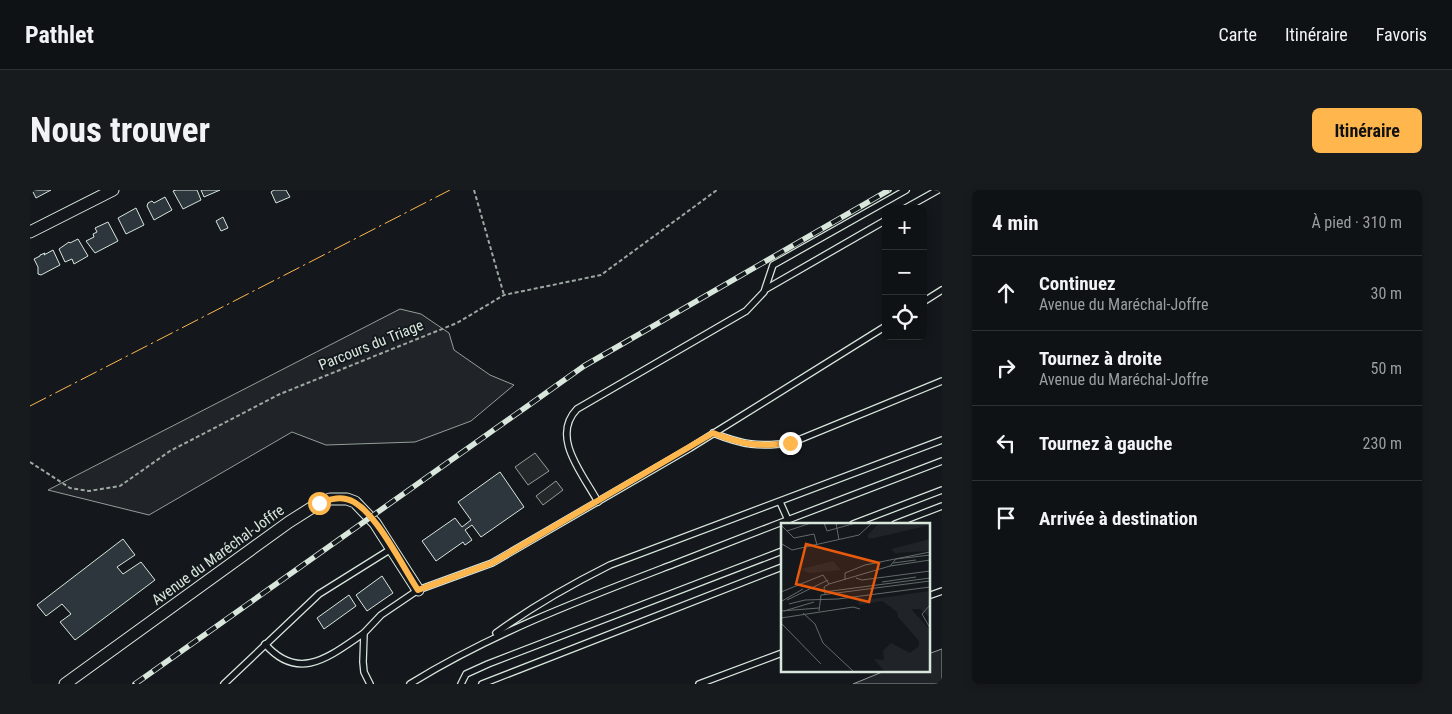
<!DOCTYPE html>
<html lang="fr">
<head>
<meta charset="utf-8">
<style>
  :root { --surface:#0f1215; --page:#181b1e; --text:#f1f3f6; --muted:#9b9ea0; --line:#2f3234; --accent:#ffb74d }
  body { margin:0; font-family:"Roboto Condensed",sans-serif; background:var(--page); color:var(--text) }
  .controls { position:absolute; right:15px; top:15px; display:grid; overflow:hidden; border-radius:8px; box-shadow:0 2px 8px #0003 }
  .controls button { width:45px; height:45px; display:grid; place-items:center; padding:0; border:0; border-bottom:1px solid var(--line); background:var(--surface); color:var(--text); font:25px sans-serif }
  .stop { position:absolute; width:15px; height:15px; margin:-11px; border:4px solid #ffb74d; border-radius:50%; background:#fff }
  .stop.end { background:#ffb74d; border-color:#fff; box-shadow:0 1px 5px #0008 }
  .list { margin:0; padding:0; list-style:none }
  h2 { display:flex; justify-content:space-between; align-items:center; height:65px; margin:0; padding:0 20px; font-size:21px }
  h2 small { font-size:16px; font-weight:400; color:var(--muted) }
  .list li { display:grid; grid-template-columns:32px 1fr auto; gap:15px; align-items:center; box-sizing:border-box; height:75px; padding:0 20px; border-top:1px solid var(--line) }
  .list b { display:block; font-size:19px; white-space:nowrap }
  .list p { margin:0; font-size:16px; white-space:nowrap; color:var(--muted) }
  .list em { font-size:16px; font-style:normal; color:var(--muted) }
  .icon { flex:none; width:28px; height:28px; fill:none; stroke:currentColor; stroke-width:2; stroke-linecap:round; stroke-linejoin:round }
  .map { position:relative; flex:none; width:912px; height:494px; overflow:hidden; border-radius:8px }
  header { display:flex; align-items:center; gap:30px; box-sizing:border-box; height:70px; padding:0 25px; background:var(--surface); border-bottom:1px solid var(--line) }
  header strong { font-size:24px }
  nav { display:flex; gap:28px; margin-inline-start:auto; font-size:18px }
  .intro { display:flex; align-items:center; justify-content:space-between; box-sizing:border-box; height:120px; padding:0 30px }
  h1 { margin:0; font-size:35px }
  .button { padding:12px 22px; border-radius:8px; background:var(--accent); color:#111; font-size:18px; font-weight:700 }
  main { display:flex; gap:30px; padding:0 30px }
  aside { flex:1; background:var(--surface); border-radius:8px; box-shadow:0 2px 8px #0003 }
  .map>svg:first-child { display:block }
  .green { fill:#202428; stroke:#939e99 }
  .parking { fill:#24282b; stroke:#939e99 }
  .building { fill:#2c363c; stroke:#d8e6dc }
  .lines { fill:none; stroke-linecap:round; stroke-linejoin:round }
  .lane-casing { stroke:#d8e6dc; stroke-width:8 }
  .street-casing { stroke:#d8e6dc; stroke-width:13 }
  .path { stroke:#9da8a2; stroke-width:2; stroke-dasharray:4 2.5; stroke-linecap:butt }
  .lane { stroke:#14181c; stroke-width:5.5 }
  .street { stroke:#14181c; stroke-width:11 }
  .rail-casing { stroke:#d8e6dc; stroke-width:5.5 }
  .rail { stroke:#14181c; stroke-width:4; stroke-dasharray:11; stroke-linecap:butt }
  .power { stroke:#ffb74d; stroke-width:1; stroke-dasharray:18 4 2.5 4; stroke-linecap:butt }
  .route { stroke:#ffb74d; stroke-width:6 }
  .labels { text-anchor:middle; dominant-baseline:central; stroke-width:4; stroke-linejoin:round; paint-order:stroke }
  .street-label { font-size:15px; fill:#d8e6dc; stroke:#14181c }
  .inset-road { fill:none; stroke:#626a69; stroke-width:1 }
  .view { fill:#e8590c; fill-opacity:0.15; stroke:#e8590c; stroke-width:2.5 }
  .inset-edge { fill:none; stroke:#d8e6dc; stroke-width:2.5 }
</style>
</head>
<body>
<header>
<strong>Pathlet</strong>
<nav><a>Carte</a><a>Itinéraire</a><a>Favoris</a></nav>
</header>
<div class="intro"><h1>Nous trouver</h1><a class="button">Itinéraire</a></div>
<main>
<div class="map">
<svg width="912" height="494" viewBox="0 0 912 494">
  <rect width="100%" height="100%" fill="#14181c"/>
  <g class="green">
    <polygon points="370,119 391,124 419,143 424,160 460,185 484,195 441,231 385,252 296,255 262,242 119,325 18,300"/>
    <polygon points="912,459 912,494 823,494 857,480 898,480 898,464"/>
  </g>
  <g class="parking">
    <polygon points="505,263 519,281 498,295 485,277"/>
    <polygon points="526,291 533,300 513,315 506,306"/>
  </g>
  <g class="building">
    <polygon points="2,0 21,0 6,8"/>
    <polygon points="146,0 167,0 171,10 153,19 143,1"/>
    <polygon points="171,0 190,0 174,7"/>
    <polygon points="244,0 256,0 260,7 246,13 241,2"/>
    <polygon points="135,7 142,20 124,30 117,16 118,13 122,11 124,13"/>
    <polygon points="106,18 114,35 96,44 88,28"/>
    <polygon points="193,27 198,38 191,41 186,31"/>
    <polygon points="78,32 88,51 65,63 56,51 64,47 63,44 67,42 65,38"/>
    <polygon points="48,49 58,66 44,74 42,69 35,72 29,59 39,52 40,53"/>
    <polygon points="23,60 30,75 11,85 8,84 8,77 4,69 10,66 10,65 15,63 14,65"/>
    <polygon points="470,282 494,317 451,347 442,335 435,340 442,350 435,355 433,352 406,371 392,351 425,328 432,337 441,330 428,312"/>
    <polygon points="93,349 105,365 87,377 93,384 111,372 125,390 45,450 30,432 41,424 32,414 16,426 7,415"/>
    <polygon points="352,386 363,403 337,421 326,405"/>
    <polygon points="319,405 326,416 294,439 287,428"/>
  </g>
  <g class="lines">
    <g class="lane-casing">
      <g id="lane">
        <polyline points="874,19 908,0"/>
        <polyline points="736,99 856,30"/>
        <polyline points="893,112 912,100"/>
        <path d="M683,243C713,255 728,257 761,253L912,191"/>
        <path d="M568,312C553,284 520,247 547,219L716,121L734,102L743,75L876,0"/>
        <polyline points="750,312 758,330"/>
        <polyline points="823,334 912,300"/>
        <polyline points="865,334 912,316"/>
        <polyline points="898,406 912,401"/>
        <path d="M466,443C503,416 540,395 580,375L912,250"/>
        <path d="M235,454C269,493 300,466 334,443"/>
        <polyline points="194,494 289,404 361,359"/>
        <polyline points="340,494 334,482 333,472 334,443 351,425 388,400 462,373 660,258 856,136"/>
        <path d="M380,494C462,443 553,409 644,374C733,339 823,305 912,271"/>
        <polyline points="431,494 436,484 458,474 752,361"/>
        <polyline points="452,494 752,377"/>
        <polyline points="669,494 752,463"/>
      </g>
    </g>
    <g class="street-casing">
      <g id="street">
        <polyline points="0,42 83,0"/>
        <polyline points="35,494 259,332 289,313 300,309 317,309 325,312 345,333 388,400"/>
      </g>
    </g>
    <g class="path">
      <polyline points="444,0 474,105"/>
      <polyline points="0,272 40,298 59,301 90,296 140,261 250,204 427,133 474,105 571,85 687,0"/>
    </g>
    <use href="#lane" class="lane"/>
    <use href="#street" class="street"/>
    <g class="rail-casing">
      <polyline id="rail" points="105,494 554,176 859,0"/>
    </g>
    <use href="#rail" class="rail"/>
    <polyline class="power" points="0,216 420,0"/>
  </g>
  <g class="lines">
    <path class="route" d="M289,313C298,310 307,307 316,309C343,314 373,378 388,400L462,373L683,243C713,255 728,257 760,253"/>
  </g>
  <g class="labels">
    <g class="street-label">
      <text transform="translate(341 155) rotate(-22)">Parcours du Triage</text>
      <text transform="translate(188 365) rotate(-36)">Avenue du Maréchal-Joffre</text>
    </g>
  </g>
  <g transform="translate(751 333)">
    <rect width="149" height="149" fill="#14181c"/>
    <path d="M98,0H149V2L89,16L86,13ZM149,16V28L114,30L110,26ZM52,38L60,47L28,50L20,46ZM149,68V95L139,86H130L149,107V149H104L93,136L103,137L102,128L110,120L129,130L138,123V118L117,94L116,89L107,82L101,78L78,82L77,78Z" fill="#202428"/>
    <path class="inset-road" d="M43,0L46,8L75,0M55,0L58,17M0,2L13,15L33,11L36,22M6,8L30,0M1,21L11,27L78,12L91,0M112,40L135,37M109,43L115,36L149,32M75,55L81,57L149,48M64,57V50L84,42L149,29M101,59L135,54M0,69L42,52L48,61M43,69L149,55M44,71L43,64L48,61L109,43L149,37M6,77L47,57M1,78L22,66M8,81L24,77L57,76L149,64M149,82L141,91L149,105M0,88L38,85M3,88L33,79M38,88L40,72L149,58M22,90L34,101L42,120L72,148M0,95L72,84L79,86M0,100L40,141"/>
    <path class="view" d="M25,21L98,40L88,79L15,61Z"/>
    <rect width="149" height="149" class="inset-edge"/>
  </g>
</svg>
<div class="controls">
<button>+</button>
<button>−</button>
<button><svg class="icon" aria-label="locate" viewBox="0 0 24 24"><circle cx="12" cy="12" r="6"/><path d="M12 2v4M12 18v4M2 12h4M18 12h4"/></svg></button>
</div>
<div class="stop" style="left:289px;top:313px"></div>
<div class="stop end" style="left:760px;top:253px"></div>
</div>
<aside>
<h2>4 min<small>À pied · 310 m</small></h2>
<ul class="list">
<li><svg class="icon" aria-label="ahead" viewBox="0 0 24 24"><path d="M12 20V5M6 11l6-6 6 6"/></svg><div><b>Continuez</b><p>Avenue du Maréchal-Joffre</p></div><em>30 m</em></li>
<li><svg class="icon" aria-label="right" viewBox="0 0 24 24"><path d="M7 20v-9h11M14 6l5 5-5 5"/></svg><div><b>Tournez à droite</b><p>Avenue du Maréchal-Joffre</p></div><em>50 m</em></li>
<li><svg class="icon" aria-label="left" viewBox="0 0 24 24"><path d="M17 20v-9H6M10 6l-5 5 5 5"/></svg><div><b>Tournez à gauche</b></div><em>230 m</em></li>
<li><svg class="icon" aria-label="arrive" viewBox="0 0 24 24"><path d="M6 21V4h12l-3 4 3 4H6"/></svg><div><b>Arrivée à destination</b></div></li>
</ul>
</aside>
</main>
</body>
</html>
